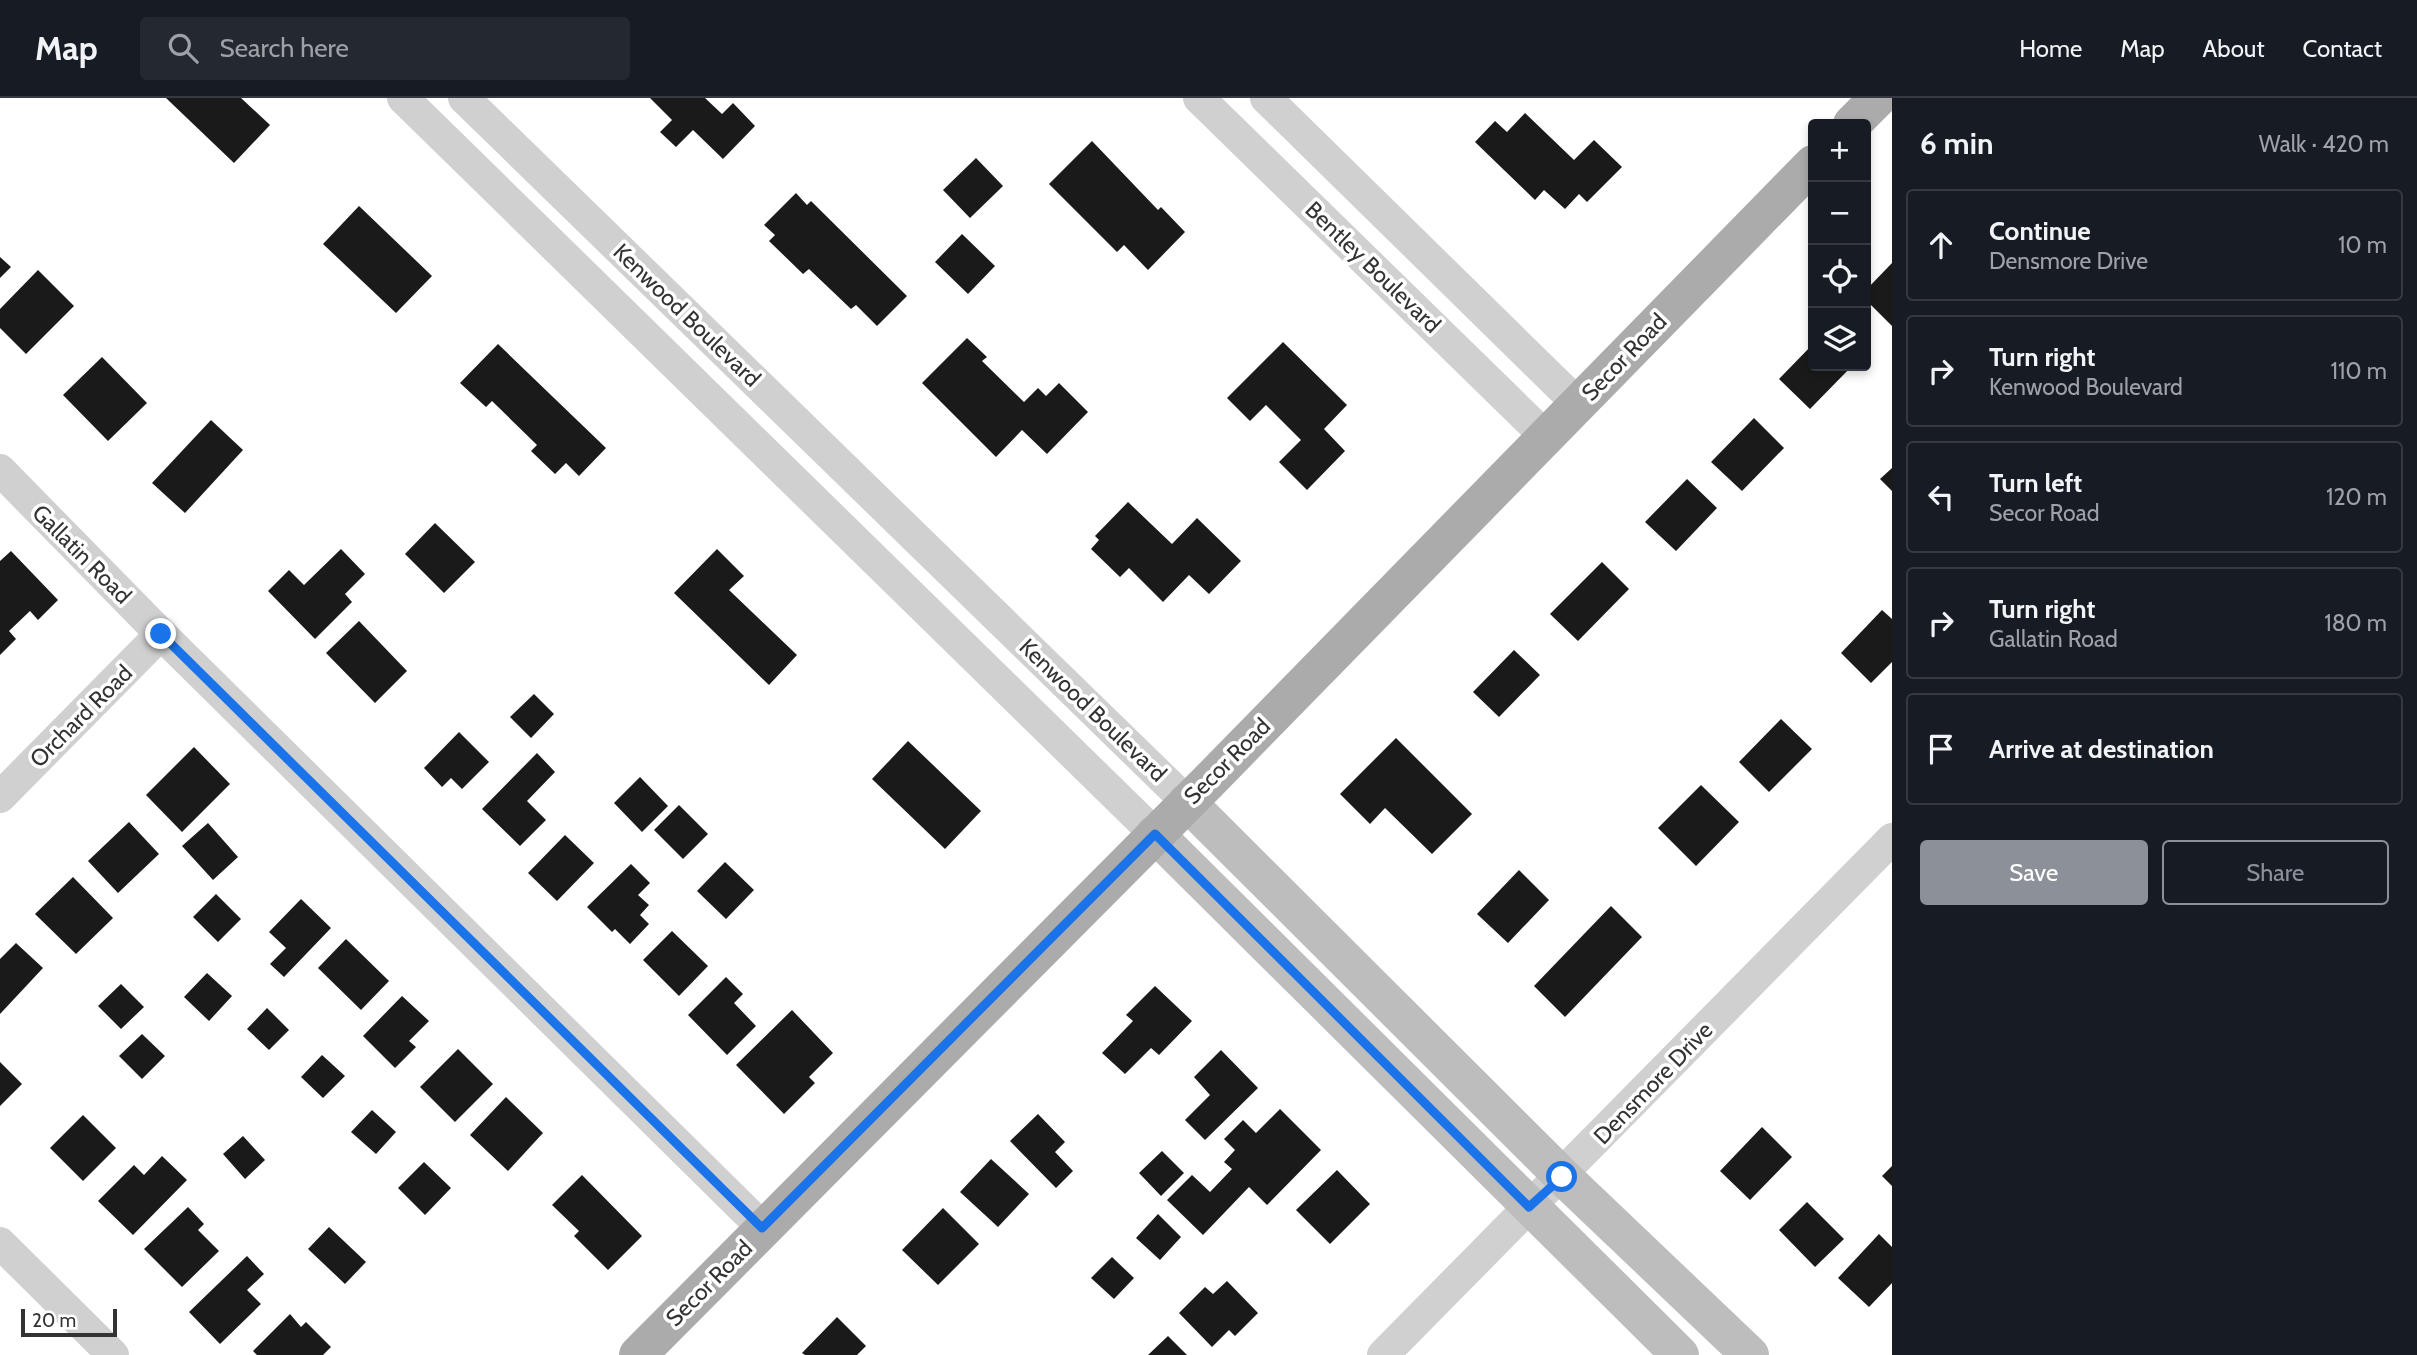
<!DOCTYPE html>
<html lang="en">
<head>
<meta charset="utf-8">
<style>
  :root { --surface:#171b24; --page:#242831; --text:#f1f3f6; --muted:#9ea1a6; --line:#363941; --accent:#8c9099 }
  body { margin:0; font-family:Cabin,sans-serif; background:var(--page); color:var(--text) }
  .controls { position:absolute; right:21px; top:21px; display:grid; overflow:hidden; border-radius:7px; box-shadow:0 4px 10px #0003 }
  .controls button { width:63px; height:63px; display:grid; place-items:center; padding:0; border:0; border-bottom:2px solid var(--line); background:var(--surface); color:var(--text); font:35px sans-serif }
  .scale { position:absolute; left:21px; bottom:18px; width:96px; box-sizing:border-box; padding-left:7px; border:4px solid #333; border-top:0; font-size:19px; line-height:24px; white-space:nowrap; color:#333; -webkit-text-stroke:5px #fff; paint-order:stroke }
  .stop { position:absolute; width:21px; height:21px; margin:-16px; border:5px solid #1a73e8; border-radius:50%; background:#fff }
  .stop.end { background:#1a73e8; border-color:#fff; box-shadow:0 2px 7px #0008 }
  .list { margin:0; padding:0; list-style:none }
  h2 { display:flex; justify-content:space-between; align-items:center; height:91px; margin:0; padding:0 28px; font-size:30px }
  h2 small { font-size:23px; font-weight:400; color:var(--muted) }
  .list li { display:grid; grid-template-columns:46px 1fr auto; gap:21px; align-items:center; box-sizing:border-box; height:112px; margin:0 14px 14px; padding:0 14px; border:2px solid var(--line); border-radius:7px }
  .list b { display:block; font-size:26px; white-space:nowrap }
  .list p { margin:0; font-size:23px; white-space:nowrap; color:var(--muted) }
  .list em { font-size:23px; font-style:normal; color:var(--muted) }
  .actions { display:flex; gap:14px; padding:21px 28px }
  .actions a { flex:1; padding:16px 0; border:2px solid var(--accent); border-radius:7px; text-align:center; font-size:24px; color:var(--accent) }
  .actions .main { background:var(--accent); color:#fff }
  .icon { flex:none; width:38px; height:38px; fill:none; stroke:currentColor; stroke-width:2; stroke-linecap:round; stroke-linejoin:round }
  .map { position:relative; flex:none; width:1892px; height:1257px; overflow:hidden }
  header { display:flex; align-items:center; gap:42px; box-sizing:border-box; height:98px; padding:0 35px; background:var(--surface); border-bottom:2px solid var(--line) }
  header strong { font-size:33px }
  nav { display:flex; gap:38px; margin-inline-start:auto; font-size:24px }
  .search { width:490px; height:63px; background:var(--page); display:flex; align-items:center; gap:18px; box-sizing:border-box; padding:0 24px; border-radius:7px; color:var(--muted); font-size:26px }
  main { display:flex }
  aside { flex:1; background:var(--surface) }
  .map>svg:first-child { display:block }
  .building { fill:#1a1a1a }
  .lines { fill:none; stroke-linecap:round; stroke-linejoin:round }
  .street { stroke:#d0d0d0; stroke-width:32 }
  .secondary { stroke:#bdbdbd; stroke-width:38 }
  .primary { stroke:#ababab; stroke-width:38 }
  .route { stroke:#1a73e8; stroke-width:9 }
  .labels { text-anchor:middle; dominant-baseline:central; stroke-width:7; stroke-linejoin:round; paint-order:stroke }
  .street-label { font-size:23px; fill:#333; stroke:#fff }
</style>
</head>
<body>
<header>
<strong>Map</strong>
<div class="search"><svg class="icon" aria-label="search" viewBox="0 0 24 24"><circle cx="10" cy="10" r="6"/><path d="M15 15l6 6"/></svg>Search here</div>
<nav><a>Home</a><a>Map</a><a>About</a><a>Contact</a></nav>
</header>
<main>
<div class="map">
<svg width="1892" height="1257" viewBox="0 0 1892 1257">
  <rect width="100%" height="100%" fill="#fff"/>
  <g class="building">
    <polygon points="166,0 241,0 270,27 234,65"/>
    <polygon points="650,0 705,0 722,16 733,5 755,28 723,61 693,32 676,49 660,34 672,22"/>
    <polygon points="1525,15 1574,62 1594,42 1622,69 1587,104 1579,96 1565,111 1544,92 1535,102 1475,44 1495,23 1507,34"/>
    <polygon points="1092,43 1158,112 1161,109 1185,134 1148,172 1124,147 1117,154 1049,86"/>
    <polygon points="976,60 1003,88 970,120 943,92"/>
    <polygon points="796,95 807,107 811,103 907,198 877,228 856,207 851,211 809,171 803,176 769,143 775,137 764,127"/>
    <polygon points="359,108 432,178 396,215 323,146"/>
    <polygon points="962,136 995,168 968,196 935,164"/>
    <polygon points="0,159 11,169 0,180"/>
    <polygon points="1892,165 1892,228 1866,202 1866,192"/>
    <polygon points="38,172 74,208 26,256 0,230 0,211"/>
    <polygon points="967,240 987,259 982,263 1024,304 1038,290 1046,298 1059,285 1088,314 1047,356 1022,332 996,359 922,285"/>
    <polygon points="1283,244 1347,307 1324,331 1345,353 1307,392 1279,364 1301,342 1266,307 1250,323 1227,300"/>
    <polygon points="498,246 606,350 579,378 566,365 555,376 531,353 537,347 492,303 486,309 460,285"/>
    <polygon points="1813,246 1813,268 1852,268 1810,311 1779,281"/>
    <polygon points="102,259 147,305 108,343 63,297"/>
    <polygon points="1754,320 1784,350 1742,393 1711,364"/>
    <polygon points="211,322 243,352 185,415 152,385"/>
    <polygon points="1892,370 1892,393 1880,381"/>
    <polygon points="1687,381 1717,410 1676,453 1645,424"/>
    <polygon points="1128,404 1172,446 1197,420 1241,463 1209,496 1189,477 1163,504 1129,470 1120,479 1091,451 1099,442 1095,438"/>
    <polygon points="435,425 475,464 444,495 405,456"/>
    <polygon points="341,451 365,476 345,496 352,504 315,541 268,493 289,472 304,487"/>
    <polygon points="717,451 744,478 729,492 797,557 769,587 674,495"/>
    <polygon points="11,453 58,502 38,522 30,513 9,533 16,541 0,557 0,463"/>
    <polygon points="1602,464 1629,491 1578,543 1550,516"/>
    <polygon points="1882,512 1892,521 1892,564 1871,585 1841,555"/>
    <polygon points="359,523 407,573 375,605 326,555"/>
    <polygon points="1514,552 1540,577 1499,619 1473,594"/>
    <polygon points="534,596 554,616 531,640 510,619"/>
    <polygon points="1781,621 1812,651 1769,694 1739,664"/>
    <polygon points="459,634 489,664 462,691 451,680 442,689 424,670"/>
    <polygon points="1396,640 1472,716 1432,756 1385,710 1370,726 1340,696"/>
    <polygon points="908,643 981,713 945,751 872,681"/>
    <polygon points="194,649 230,686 182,734 146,697"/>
    <polygon points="537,655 555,674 527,703 546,722 520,748 482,711"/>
    <polygon points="640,679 668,708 642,734 614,705"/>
    <polygon points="1701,687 1739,724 1696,768 1658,730"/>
    <polygon points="679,707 708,736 683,761 654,732"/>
    <polygon points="129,724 159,756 118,795 88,763"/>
    <polygon points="208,725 238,759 213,782 182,748"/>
    <polygon points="565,737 594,765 557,803 528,775"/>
    <polygon points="725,764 754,792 726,821 697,793"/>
    <polygon points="631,766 650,785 638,797 649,807 640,817 649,826 630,846 615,831 612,834 587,809"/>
    <polygon points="1519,772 1549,802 1508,845 1477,816"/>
    <polygon points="73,779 113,820 76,856 35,816"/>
    <polygon points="216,796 241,821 218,844 193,819"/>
    <polygon points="301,801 331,830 284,879 270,866 286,850 269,834"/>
    <polygon points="1611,808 1642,839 1565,919 1534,888"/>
    <polygon points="672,833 708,868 679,898 643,862"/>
    <polygon points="346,841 389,883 361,912 318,870"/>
    <polygon points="16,845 43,870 0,916 0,861"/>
    <polygon points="207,875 232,898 209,923 184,899"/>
    <polygon points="726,879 743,896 734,905 756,928 727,957 688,917"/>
    <polygon points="121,886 144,909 121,931 98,908"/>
    <polygon points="1155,888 1192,923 1159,957 1151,950 1125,976 1102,955 1133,923 1126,917"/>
    <polygon points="402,898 429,923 409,943 416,949 395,970 363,938"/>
    <polygon points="267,910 289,932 269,952 247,931"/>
    <polygon points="792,912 833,955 809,979 815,985 784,1016 736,967"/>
    <polygon points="142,936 165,958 142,981 119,958"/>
    <polygon points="458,951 493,986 455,1024 420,989"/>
    <polygon points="1221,952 1258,990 1205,1042 1185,1022 1210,997 1194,979"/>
    <polygon points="322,957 345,978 323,1000 301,979"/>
    <polygon points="0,964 22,986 0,1008"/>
    <polygon points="506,999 543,1035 508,1073 470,1037"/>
    <polygon points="1280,1011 1321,1052 1267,1107 1249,1089 1203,1137 1167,1102 1192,1077 1210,1094 1232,1071 1224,1064 1235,1052 1224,1041 1243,1022 1256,1035"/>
    <polygon points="372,1012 396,1034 376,1056 351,1034"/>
    <polygon points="1038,1016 1065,1044 1055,1054 1073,1073 1056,1090 1010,1043"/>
    <polygon points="83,1017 116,1050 83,1083 50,1050"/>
    <polygon points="1762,1029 1792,1059 1750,1102 1720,1073"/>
    <polygon points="243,1038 265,1062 245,1081 223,1056"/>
    <polygon points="1162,1053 1184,1075 1161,1098 1139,1075"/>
    <polygon points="162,1058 187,1082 133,1137 98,1103 134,1067 144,1077"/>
    <polygon points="991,1061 1029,1096 998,1129 960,1094"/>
    <polygon points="424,1064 451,1090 425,1117 398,1090"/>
    <polygon points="1892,1068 1892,1088 1882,1078"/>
    <polygon points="1337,1072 1370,1106 1330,1146 1296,1112"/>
    <polygon points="582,1077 642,1138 608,1172 574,1138 579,1133 552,1107"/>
    <polygon points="1807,1104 1844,1141 1815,1169 1779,1132"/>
    <polygon points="188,1109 204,1126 198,1132 219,1153 182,1189 144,1151"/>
    <polygon points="943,1110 979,1146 938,1187 902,1152"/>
    <polygon points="1158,1116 1181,1139 1160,1162 1136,1140"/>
    <polygon points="329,1129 366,1164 345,1186 308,1151"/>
    <polygon points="1879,1136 1892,1149 1892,1185 1869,1209 1838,1180"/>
    <polygon points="247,1158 264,1176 247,1192 261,1206 220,1246 189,1214"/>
    <polygon points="1112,1159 1134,1180 1114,1201 1091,1180"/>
    <polygon points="1227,1183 1258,1215 1235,1238 1229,1232 1212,1249 1179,1215 1205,1189 1213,1196"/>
    <polygon points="290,1216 301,1229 306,1224 331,1249 323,1257 257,1257 253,1253"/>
    <polygon points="837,1219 866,1248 857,1257 805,1257 802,1255"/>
    <polygon points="1168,1238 1187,1257 1148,1257"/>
  </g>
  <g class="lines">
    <g class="street">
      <polyline points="403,0 1155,736"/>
      <polyline points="464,0 1187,704"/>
      <polyline points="1199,0 1546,339"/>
      <polyline points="1266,0 1578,306"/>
      <polyline points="0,372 161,536 763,1130"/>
      <polyline points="0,699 161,536"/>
      <polyline points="0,1145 113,1257"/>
      <polyline points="1383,1257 1892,741"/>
    </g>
    <g class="secondary">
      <polyline points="1187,704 1562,1078 1750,1257"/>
      <polyline points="1155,736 1680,1257"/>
    </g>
    <g class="primary">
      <polyline points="1852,26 1878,0"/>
      <polyline points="638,1257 1208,684 1813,66"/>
    </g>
  </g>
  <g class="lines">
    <polyline class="route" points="161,536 762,1130 1155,736 1529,1109 1562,1079"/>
  </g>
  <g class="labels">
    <g class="street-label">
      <text transform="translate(1373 169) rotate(44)">Bentley Boulevard</text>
      <text transform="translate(687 217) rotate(44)">Kenwood Boulevard</text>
      <text transform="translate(1624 259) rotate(-46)">Secor Road</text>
      <text transform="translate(82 456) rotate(45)">Gallatin Road</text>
      <text transform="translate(1093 612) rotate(44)">Kenwood Boulevard</text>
      <text transform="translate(81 618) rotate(-45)">Orchard Road</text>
      <text transform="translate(1227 663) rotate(-45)">Secor Road</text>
      <text transform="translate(1653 985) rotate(-46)">Densmore Drive</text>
      <text transform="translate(709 1185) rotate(-45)">Secor Road</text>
    </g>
  </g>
</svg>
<div class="controls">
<button>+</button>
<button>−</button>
<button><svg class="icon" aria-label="locate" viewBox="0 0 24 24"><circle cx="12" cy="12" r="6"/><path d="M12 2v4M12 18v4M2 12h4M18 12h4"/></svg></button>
<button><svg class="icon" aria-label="layers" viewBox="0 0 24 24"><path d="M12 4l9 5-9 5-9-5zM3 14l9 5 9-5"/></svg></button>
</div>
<div class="scale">20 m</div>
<div class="stop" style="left:1562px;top:1079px"></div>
<div class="stop end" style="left:161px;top:536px"></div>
</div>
<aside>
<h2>6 min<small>Walk · 420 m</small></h2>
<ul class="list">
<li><svg class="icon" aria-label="ahead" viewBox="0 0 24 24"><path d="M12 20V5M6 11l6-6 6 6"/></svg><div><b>Continue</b><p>Densmore Drive</p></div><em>10 m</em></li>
<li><svg class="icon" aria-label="right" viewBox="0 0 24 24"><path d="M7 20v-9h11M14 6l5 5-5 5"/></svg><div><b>Turn right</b><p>Kenwood Boulevard</p></div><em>110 m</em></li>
<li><svg class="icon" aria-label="left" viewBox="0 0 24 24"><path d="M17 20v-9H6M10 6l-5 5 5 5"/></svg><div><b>Turn left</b><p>Secor Road</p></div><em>120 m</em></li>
<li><svg class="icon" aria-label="right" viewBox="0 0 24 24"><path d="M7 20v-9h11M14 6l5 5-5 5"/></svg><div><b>Turn right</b><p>Gallatin Road</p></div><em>180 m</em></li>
<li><svg class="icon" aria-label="arrive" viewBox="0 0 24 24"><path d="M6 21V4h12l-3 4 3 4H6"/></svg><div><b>Arrive at destination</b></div></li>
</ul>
<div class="actions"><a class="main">Save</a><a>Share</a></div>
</aside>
</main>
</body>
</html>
